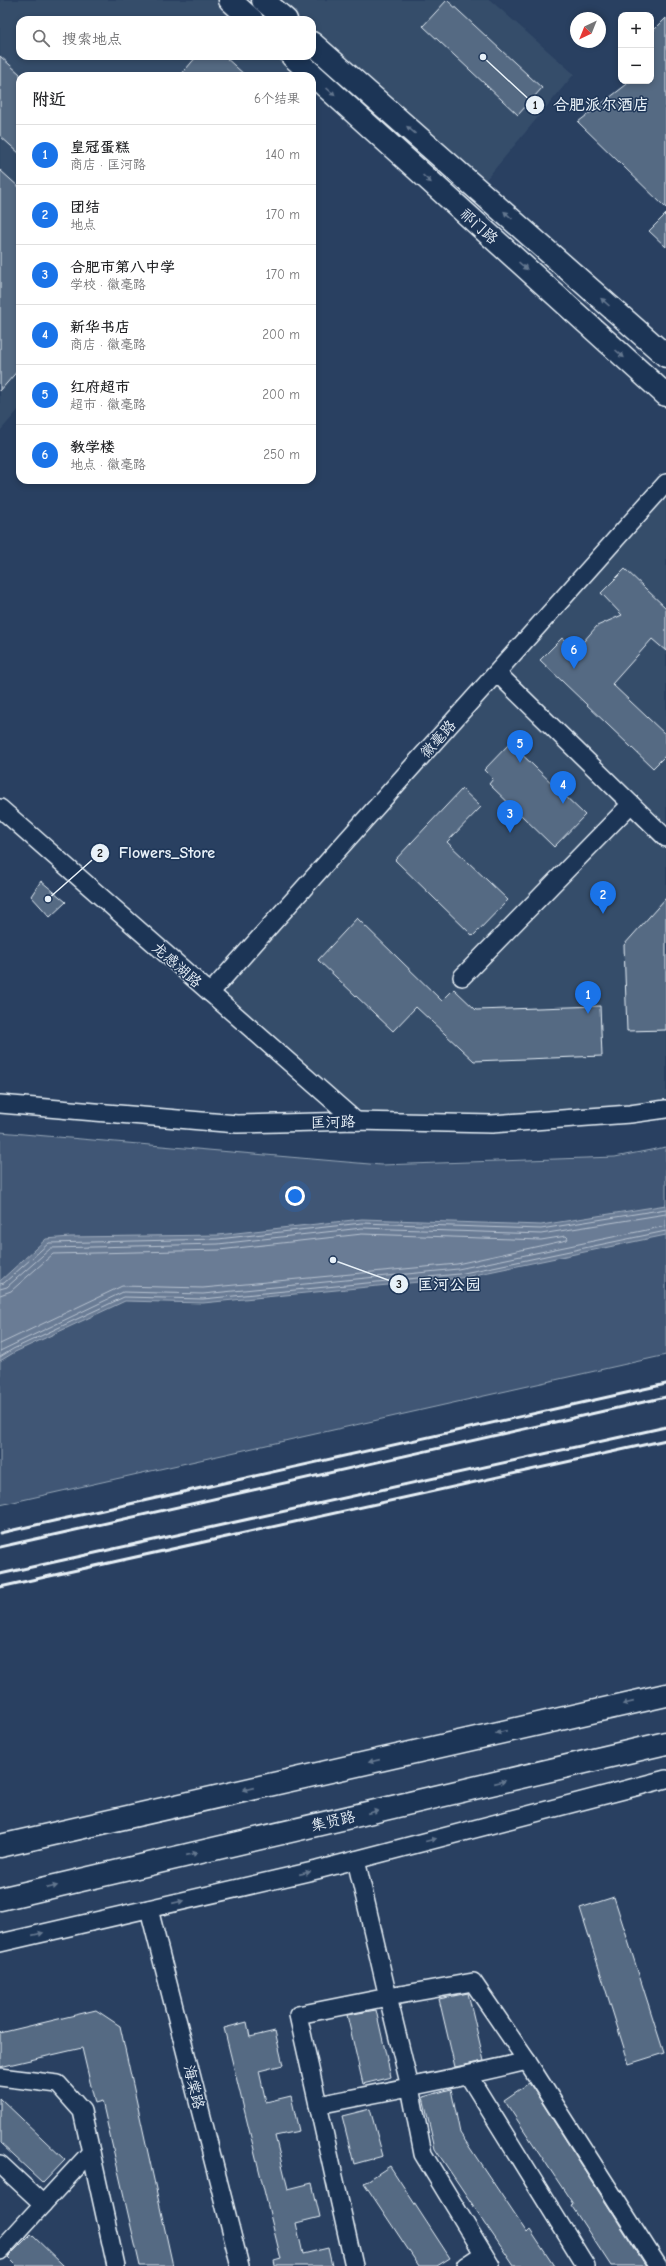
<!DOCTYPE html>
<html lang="zh">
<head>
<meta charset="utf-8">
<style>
  :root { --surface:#fff; --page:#f2f2f2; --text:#202124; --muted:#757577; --line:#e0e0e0; --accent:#1a73e8 }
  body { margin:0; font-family:"Comic Neue","LXGW WenKai TC",sans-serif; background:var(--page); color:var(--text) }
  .controls { position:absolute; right:12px; top:12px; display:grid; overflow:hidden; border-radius:8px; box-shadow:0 2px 6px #0003 }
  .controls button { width:36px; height:36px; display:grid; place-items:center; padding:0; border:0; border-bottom:1px solid var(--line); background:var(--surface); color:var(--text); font:20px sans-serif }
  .compass { position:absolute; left:570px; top:12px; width:36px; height:36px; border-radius:50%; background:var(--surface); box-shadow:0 2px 6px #0003; rotate:223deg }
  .you { position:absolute; left:295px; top:1196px; width:14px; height:14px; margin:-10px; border:3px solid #fff; border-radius:50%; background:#1a73e8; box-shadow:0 0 0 6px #1a73e833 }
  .badge { display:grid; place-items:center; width:26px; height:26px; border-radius:50%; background:var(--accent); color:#fff; font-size:13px; font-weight:700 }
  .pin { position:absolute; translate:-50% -33px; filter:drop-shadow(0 1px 2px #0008) }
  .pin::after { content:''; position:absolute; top:21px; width:14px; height:12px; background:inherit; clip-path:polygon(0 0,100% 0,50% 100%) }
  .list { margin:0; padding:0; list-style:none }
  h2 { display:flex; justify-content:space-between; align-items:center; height:52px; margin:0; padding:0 16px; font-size:17px }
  h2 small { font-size:13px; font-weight:400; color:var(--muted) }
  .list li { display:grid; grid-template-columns:26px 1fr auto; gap:12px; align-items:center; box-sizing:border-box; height:60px; padding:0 16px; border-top:1px solid var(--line) }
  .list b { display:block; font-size:15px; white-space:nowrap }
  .list p { margin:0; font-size:13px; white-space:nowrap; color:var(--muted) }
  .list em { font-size:13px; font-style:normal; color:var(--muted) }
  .icon { flex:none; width:22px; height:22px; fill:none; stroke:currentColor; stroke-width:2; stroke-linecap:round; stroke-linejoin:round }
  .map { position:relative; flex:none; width:666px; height:2266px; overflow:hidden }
  .search { position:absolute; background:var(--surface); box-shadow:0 2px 6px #0003; left:16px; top:16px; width:300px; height:44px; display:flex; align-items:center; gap:10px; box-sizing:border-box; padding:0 14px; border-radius:12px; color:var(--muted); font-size:15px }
  .panel { position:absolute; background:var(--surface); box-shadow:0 2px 6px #0003; left:16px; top:72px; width:300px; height:412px; border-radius:12px }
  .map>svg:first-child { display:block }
  .built { fill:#364d6b }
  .green { fill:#415774; stroke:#94a4b6 }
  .water { fill:#6b7c95; stroke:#9dabbd }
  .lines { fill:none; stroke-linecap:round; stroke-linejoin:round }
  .shore { stroke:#b6c2d0; stroke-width:1 }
  .building { fill:#556a83; stroke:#e8f1f8 }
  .minor-casing { stroke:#e8f1f8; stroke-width:20 }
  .major-casing { stroke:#e8f1f8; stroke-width:25 }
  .highway-casing { stroke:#e8f1f8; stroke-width:25 }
  .minor { stroke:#1d3557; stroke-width:17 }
  .major { stroke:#1d3557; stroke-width:22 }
  .highway { stroke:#1d3557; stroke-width:22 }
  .rail { stroke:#e8f1f8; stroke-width:3 }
  .oneway { fill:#64778f }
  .labels { text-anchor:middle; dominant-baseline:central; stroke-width:3; stroke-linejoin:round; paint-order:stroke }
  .street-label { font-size:15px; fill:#e8f1f8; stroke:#1d3557 }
  .leader { fill:none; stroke:#e8f1f8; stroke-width:1.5 }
  .callout-dot { fill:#e8f1f8; stroke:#1d3557; stroke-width:1.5 }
  .mark-label { font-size:12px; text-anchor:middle; font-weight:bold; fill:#111 }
  .callout-label { font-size:16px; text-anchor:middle; font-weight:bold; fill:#e8f1f8; stroke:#1d3557; stroke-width:3; stroke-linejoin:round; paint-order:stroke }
</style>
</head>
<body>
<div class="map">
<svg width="666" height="2266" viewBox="0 0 666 2266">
  <rect width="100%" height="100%" fill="#294061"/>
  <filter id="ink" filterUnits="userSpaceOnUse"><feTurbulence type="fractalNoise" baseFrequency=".025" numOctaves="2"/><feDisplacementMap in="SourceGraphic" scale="8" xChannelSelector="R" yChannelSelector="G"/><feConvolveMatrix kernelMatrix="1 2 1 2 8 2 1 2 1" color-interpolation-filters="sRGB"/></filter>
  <g filter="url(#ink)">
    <g class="built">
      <polygon points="0,0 230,0 252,20 20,20 20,56 292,56 310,76 20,76 20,408 0,431"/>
      <polygon points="263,0 490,0 574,74 478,189 312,43 312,20 286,20"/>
      <polygon points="666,483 666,1109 356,1121 210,993"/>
    </g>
    <polygon class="green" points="0,1132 381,1165 615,1157 666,1147 666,1355 0,1505"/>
    <polygon class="water" points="666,1205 666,1235 460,1278 203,1303 125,1301 15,1352 0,1361 0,1281 46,1239 70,1237 218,1235 362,1219 541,1225"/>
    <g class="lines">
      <g class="shore">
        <polyline points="0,1284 4,1283 49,1243 218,1239 362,1223 541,1229 666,1209"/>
        <polyline points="0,1289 7,1287 51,1248 218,1244 362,1228 541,1234 666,1214"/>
        <polyline points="0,1295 11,1291 53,1254 219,1250 362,1234 541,1240 566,1236 568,1238 567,1240 457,1264 203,1288 122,1286 0,1344"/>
        <polyline points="0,1351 123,1292 203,1294 458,1269 666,1226"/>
        <polyline points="0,1357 13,1349 124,1297 203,1299 459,1274 666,1231"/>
      </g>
    </g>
    <g class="building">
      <polygon points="447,0 542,88 518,115 423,26"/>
      <polygon points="666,18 666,208 578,122 631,81 651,81 651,33"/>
      <polygon points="0,56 20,74 20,154 0,136"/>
      <polygon points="197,56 224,56 246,76 180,76"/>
      <polygon points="0,170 20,188 20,368 0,391"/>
      <polygon points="666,214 666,247 649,231"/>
      <polygon points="625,569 666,608 666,651 652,639 612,684 666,735 666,755 653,768 540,660 562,638 576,650 597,626 622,615 601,593"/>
      <polygon points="510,743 585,815 554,847 489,784 493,779 484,770"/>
      <polygon points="462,789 481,807 447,842 508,900 473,936 395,860"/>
      <polygon points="41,881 66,902 50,917 31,896"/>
      <polygon points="666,898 666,1030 627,1031 624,945"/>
      <polygon points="357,918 442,1001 454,989 476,1010 600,1006 602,1056 474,1061 416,1007 393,1031 318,960"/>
      <polygon points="614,1897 664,2053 629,2064 580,1908"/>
      <polygon points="468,1993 484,2061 455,2067 439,1999"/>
      <polygon points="96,2010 120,2026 173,2266 140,2266 102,2101 95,2103 82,2048 0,2067 0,2033"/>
      <polygon points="376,2010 391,2077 363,2084 347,2015"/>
      <polygon points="247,2022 250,2037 275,2031 283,2065 259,2071 266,2102 291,2096 299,2131 275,2136 288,2189 312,2183 320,2217 296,2223 303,2254 328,2248 332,2266 275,2266 274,2261 281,2259 224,2028"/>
      <polygon points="529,2083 534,2090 646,2266 611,2266 571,2205 573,2204 504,2100"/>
      <polygon points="451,2089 460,2133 527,2233 530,2230 554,2266 514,2266 435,2149 423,2097"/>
      <polygon points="0,2098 65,2160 43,2183 0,2143"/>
      <polygon points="370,2109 383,2156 354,2164 342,2116"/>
      <polygon points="390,2166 450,2258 437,2266 419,2266 364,2183"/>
      <polygon points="31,2234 64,2266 17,2266 8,2257"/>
    </g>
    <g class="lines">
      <g class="minor-casing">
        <g id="minor">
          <polyline points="497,673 666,838"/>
          <polyline points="0,808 356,1121"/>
          <polyline points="462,977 631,804"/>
          <polyline points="210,993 666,483"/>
          <polyline points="0,1104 237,1124 356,1121 492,1124 630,1114 666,1109"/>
          <polyline points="149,1909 240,2266"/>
          <polyline points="0,1943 317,1870 666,1779"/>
          <polyline points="527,2061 658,2266"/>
          <polyline points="468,2075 586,2266"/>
          <polyline points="0,2077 58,2084 82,2111 116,2266"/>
          <path d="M318,2105C388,2091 458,2078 527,2061L473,1982L388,1997L410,2087L423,2154L491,2266"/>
          <polyline points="0,2164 43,2204 91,2152"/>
          <polyline points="0,2251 43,2204"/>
          <polyline points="354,2266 298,2015 388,1997 356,1860"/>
          <polyline points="465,2266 483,2254"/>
        </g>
      </g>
      <g class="major-casing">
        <g id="major">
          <polyline points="230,0 252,20"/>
          <polyline points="263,0 286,20"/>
          <polyline points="312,43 666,356"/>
          <polyline points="292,56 666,395"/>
        </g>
      </g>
      <g class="highway-casing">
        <g id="highway">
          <polyline points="0,1846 666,1695"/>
          <polyline points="0,1899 666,1743"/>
        </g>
      </g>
      <use href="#minor" class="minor"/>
      <use href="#major" class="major"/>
      <use href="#highway" class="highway"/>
      <g class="rail">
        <polyline points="0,1533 666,1384"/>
        <polyline points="0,1547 666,1397"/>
        <polyline points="0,1574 666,1427"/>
        <polyline points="0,1587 666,1440"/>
      </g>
    </g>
    <defs><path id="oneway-solid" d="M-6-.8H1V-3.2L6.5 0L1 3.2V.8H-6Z"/></defs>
    <g class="oneway">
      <use href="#oneway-solid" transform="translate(331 92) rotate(42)"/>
      <use href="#oneway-solid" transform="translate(411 130) rotate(-139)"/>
      <use href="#oneway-solid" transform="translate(427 179) rotate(42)"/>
      <use href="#oneway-solid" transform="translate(508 215) rotate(-138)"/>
      <use href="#oneway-solid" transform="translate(523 266) rotate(42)"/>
      <use href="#oneway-solid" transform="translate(605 302) rotate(-138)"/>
      <use href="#oneway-solid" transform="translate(620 354) rotate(42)"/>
      <use href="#oneway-solid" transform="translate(628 1703) rotate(167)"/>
      <use href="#oneway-solid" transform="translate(501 1732) rotate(167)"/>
      <use href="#oneway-solid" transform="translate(374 1761) rotate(167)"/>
      <use href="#oneway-solid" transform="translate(500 1782) rotate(-13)"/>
      <use href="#oneway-solid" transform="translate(248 1789) rotate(167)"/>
      <use href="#oneway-solid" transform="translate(373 1812) rotate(-13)"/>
      <use href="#oneway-solid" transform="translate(431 1840) rotate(-15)"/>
      <use href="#oneway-solid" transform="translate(192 1854) rotate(-13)"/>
      <use href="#oneway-solid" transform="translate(305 1873) rotate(-13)"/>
      <use href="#oneway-solid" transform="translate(52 1887) rotate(-13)"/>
      <use href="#oneway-solid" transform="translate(178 1902) rotate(-13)"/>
      <use href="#oneway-solid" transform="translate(38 1934) rotate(-13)"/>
    </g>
  </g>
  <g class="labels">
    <g class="street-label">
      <text transform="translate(479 226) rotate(42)">祁门路</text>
      <text transform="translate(438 739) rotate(-48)">徽毫路</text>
      <text transform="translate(177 965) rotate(41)">龙感湖路</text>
      <text transform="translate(333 1122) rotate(-1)">匡河路</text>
      <text transform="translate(333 1821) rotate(-13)">集贤路</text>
      <text transform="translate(194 2087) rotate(76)">海棠路</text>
    </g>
  </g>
  <path class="leader" d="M483 57L535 105M48 899L100 853M333 1260L399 1284"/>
  <g class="callout-dot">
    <circle cx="483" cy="57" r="4"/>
    <circle cx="48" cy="899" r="4"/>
    <circle cx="333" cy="1260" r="4"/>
    <circle cx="535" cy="105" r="10"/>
    <circle cx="100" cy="853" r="10"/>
    <circle cx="399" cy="1284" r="10"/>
  </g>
  <g class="mark-label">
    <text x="535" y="109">1</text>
    <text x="100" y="857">2</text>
    <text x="399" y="1288">3</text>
  </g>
  <g class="callout-label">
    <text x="601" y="110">合肥派尔酒店</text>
    <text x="167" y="858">Flowers_Store</text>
    <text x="449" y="1290">匡河公园</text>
  </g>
</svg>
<div class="controls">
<button>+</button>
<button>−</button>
</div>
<svg class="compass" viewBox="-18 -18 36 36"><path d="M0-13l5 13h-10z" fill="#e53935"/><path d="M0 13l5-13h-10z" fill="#757577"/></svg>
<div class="you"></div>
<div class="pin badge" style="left:588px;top:1014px">1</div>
<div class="pin badge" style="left:603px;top:914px">2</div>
<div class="pin badge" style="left:510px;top:833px">3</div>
<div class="pin badge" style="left:563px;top:804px">4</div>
<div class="pin badge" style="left:520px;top:763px">5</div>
<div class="pin badge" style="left:574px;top:669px">6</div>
<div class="search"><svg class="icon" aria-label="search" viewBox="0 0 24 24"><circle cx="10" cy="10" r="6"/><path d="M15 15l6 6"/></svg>搜索地点</div>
<section class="panel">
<h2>附近<small>6个结果</small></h2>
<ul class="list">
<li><span class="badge">1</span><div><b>皇冠蛋糕</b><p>商店 · 匡河路</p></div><em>140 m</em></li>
<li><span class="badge">2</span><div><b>团结</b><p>地点</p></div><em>170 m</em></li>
<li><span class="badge">3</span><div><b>合肥市第八中学</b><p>学校 · 徽毫路</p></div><em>170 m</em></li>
<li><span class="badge">4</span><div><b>新华书店</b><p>商店 · 徽毫路</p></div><em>200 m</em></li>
<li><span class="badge">5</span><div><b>红府超市</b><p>超市 · 徽毫路</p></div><em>200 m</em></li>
<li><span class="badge">6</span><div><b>教学楼</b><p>地点 · 徽毫路</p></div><em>250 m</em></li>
</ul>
</section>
</div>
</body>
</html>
